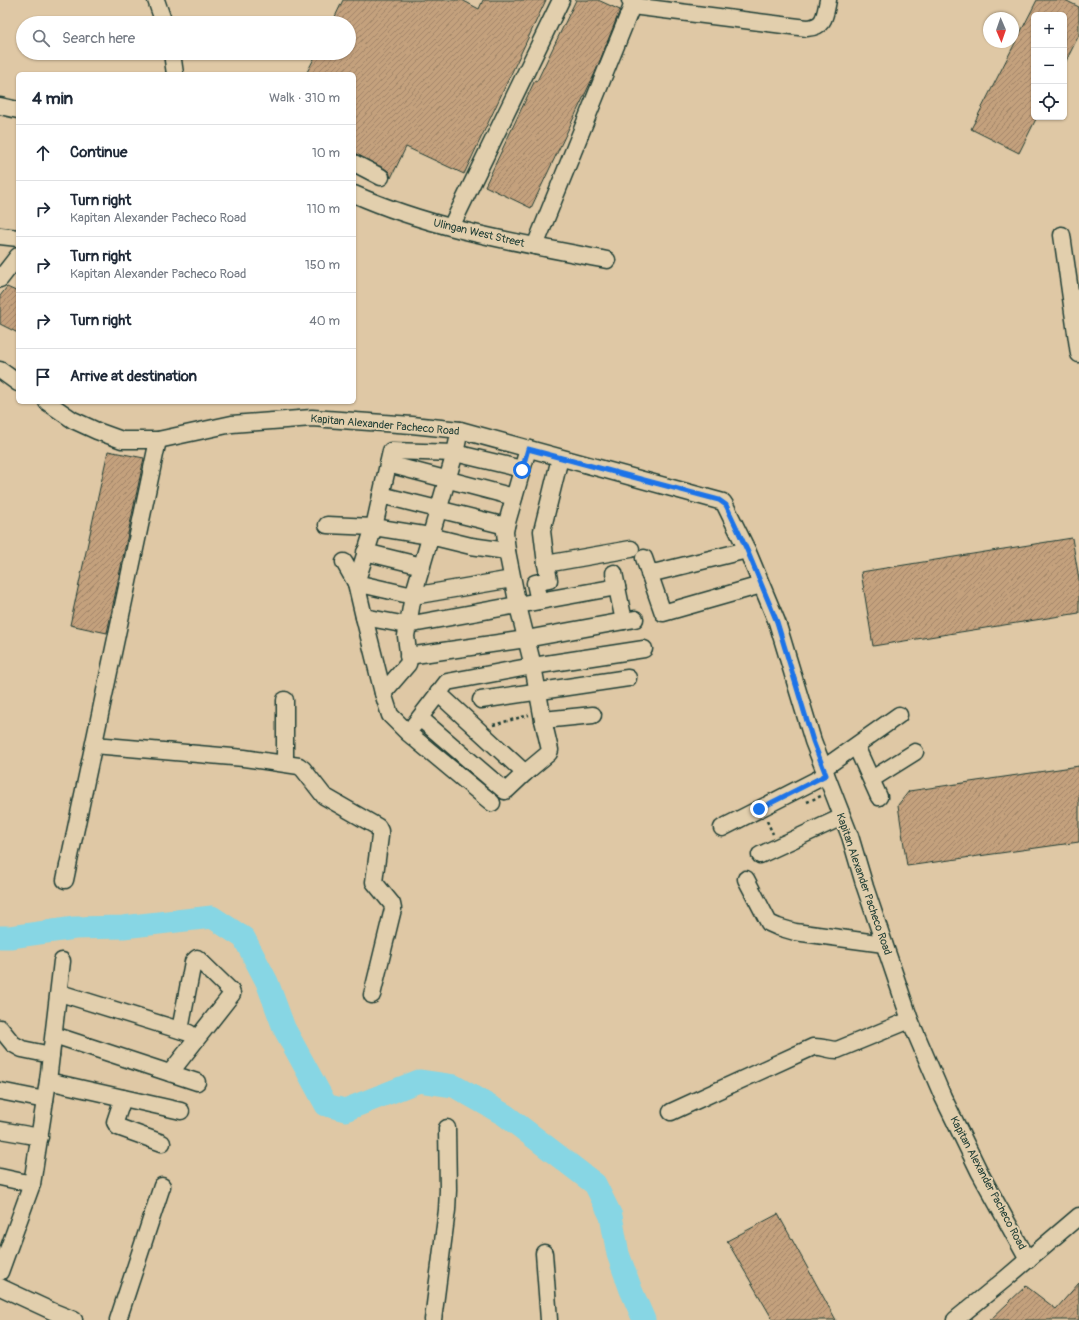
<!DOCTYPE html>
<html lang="en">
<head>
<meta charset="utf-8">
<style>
  :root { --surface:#fff; --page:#f2f2f3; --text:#1f2937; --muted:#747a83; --line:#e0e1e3 }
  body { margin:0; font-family:Pangolin,sans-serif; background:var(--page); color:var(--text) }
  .controls { position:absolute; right:12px; top:12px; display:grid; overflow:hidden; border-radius:6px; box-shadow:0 1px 3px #0004 }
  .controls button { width:36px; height:36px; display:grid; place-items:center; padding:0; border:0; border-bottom:1px solid var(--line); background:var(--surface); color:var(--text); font:20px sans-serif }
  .compass { position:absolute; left:983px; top:12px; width:36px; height:36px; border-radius:50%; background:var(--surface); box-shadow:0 1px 3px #0004; rotate:178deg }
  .stop { position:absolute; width:12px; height:12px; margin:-9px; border:3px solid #1a73e8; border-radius:50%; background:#fff }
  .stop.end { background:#1a73e8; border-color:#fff; box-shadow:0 1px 4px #0008 }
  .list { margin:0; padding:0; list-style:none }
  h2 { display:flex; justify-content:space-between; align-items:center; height:52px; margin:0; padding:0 16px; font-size:17px }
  h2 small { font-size:13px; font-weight:400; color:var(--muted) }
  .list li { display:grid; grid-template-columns:26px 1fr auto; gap:12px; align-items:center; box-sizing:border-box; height:56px; padding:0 16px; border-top:1px solid var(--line) }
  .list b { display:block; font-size:15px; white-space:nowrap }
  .list p { margin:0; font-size:13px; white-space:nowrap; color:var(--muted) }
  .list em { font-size:13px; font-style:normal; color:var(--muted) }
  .icon { flex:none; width:22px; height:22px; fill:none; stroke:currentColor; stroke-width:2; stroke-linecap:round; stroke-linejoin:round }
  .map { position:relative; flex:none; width:1079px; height:1320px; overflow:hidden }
  .search { position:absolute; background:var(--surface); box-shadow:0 1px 3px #0004; left:16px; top:16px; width:340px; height:44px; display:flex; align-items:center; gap:10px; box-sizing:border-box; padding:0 14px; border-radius:22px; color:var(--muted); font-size:15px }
  .panel { position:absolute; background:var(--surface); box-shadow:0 1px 3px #0004; left:16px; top:72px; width:340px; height:332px; border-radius:6px }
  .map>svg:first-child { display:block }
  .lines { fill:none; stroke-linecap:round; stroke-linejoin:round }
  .river { stroke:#87d6e4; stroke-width:23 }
  .building { fill:url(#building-hatch); stroke:#1f3d34 }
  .minor-casing { stroke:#1f3d34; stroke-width:19 }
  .path { stroke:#1f3d34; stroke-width:2.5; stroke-dasharray:3 3; stroke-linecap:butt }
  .minor { stroke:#e2cfad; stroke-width:16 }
  .route { stroke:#1a73e8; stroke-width:5 }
  .labels { text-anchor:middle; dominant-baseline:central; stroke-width:4; stroke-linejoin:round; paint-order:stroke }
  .street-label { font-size:11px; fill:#1f3d34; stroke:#e2cfad }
</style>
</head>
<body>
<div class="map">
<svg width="1079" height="1320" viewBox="0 0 1079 1320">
  <defs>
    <pattern id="building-hatch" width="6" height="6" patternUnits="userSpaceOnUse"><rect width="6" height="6" fill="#c4a17d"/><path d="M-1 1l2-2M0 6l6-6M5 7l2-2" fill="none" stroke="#9f8467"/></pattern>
  </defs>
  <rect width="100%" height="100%" fill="#dfc8a5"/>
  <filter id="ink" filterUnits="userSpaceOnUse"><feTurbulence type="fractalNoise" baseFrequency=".025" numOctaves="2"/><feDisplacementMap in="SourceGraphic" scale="8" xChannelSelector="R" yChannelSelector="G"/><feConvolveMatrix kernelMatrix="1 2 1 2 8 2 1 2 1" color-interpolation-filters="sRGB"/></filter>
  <g filter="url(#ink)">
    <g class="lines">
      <polyline class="river" points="0,937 10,937 75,928 123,927 212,917 244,938 267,982 284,1028 326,1105 345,1110 419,1081 454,1086 505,1115 595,1184 611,1216 618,1254 631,1290 644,1320"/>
    </g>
    <g class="building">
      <polygon points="343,0 462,0 479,9 483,0 546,0 464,174 406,147 391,178 389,172 385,169 354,154 354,74 306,74 317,53 349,53 349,23 332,23"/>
      <polygon points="576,0 598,0 620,10 595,73 531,208 485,186 535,80 537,81"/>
      <polygon points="1037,0 1065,0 1079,7 1079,35 1064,65 1064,15 1034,15 1034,117 1037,117 1019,153 971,129"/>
      <polygon points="7,287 18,292 18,333 0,324 0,296"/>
      <polygon points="108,451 144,458 107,633 70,625"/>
      <polygon points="1072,538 1079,579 1079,613 873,646 861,572"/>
      <polygon points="1079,766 1079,842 907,866 898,805 909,791"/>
      <polygon points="778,1214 836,1320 773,1320 727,1241"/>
      <polygon points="1079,1283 1079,1320 990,1320 1026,1286 1056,1309"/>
    </g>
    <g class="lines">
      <g class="minor-casing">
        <g id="minor">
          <polyline points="156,0 164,23"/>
          <path d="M632,6L807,28C825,27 825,15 828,0"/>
          <polyline points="172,53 175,74"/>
          <polyline points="0,106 18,110"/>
          <polyline points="354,163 381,177"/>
          <path d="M354,194C435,230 521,243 607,260"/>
          <polyline points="451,227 561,0"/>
          <polyline points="1062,235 1079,354"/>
          <polyline points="0,236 18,238"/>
          <polyline points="535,246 632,6 630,0"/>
          <polyline points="0,279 18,256"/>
          <polyline points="0,370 18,383"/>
          <polyline points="47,402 73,420 97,431 122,440 158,440 232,424 312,418 412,425 460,430 723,502 725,505 747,550 777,622 813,741 850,836 865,887 910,1020 943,1097 980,1173 1028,1260"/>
          <polyline points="388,464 514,497"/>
          <polyline points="381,495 506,526"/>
          <polyline points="327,525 374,527 430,536 471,546 507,551"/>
          <polyline points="365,552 422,566"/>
          <polyline points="644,558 663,613 761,585"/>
          <polyline points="344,562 356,583 364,617 383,693 390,715 408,733 492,803"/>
          <polyline points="546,564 631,549"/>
          <polyline points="614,573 624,621"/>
          <polyline points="649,574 747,550"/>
          <polyline points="356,583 374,527 391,451 455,453 522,469"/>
          <polyline points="356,583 413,596 512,579"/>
          <polyline points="539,601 535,583 549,580 546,564 542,531 560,458"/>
          <polyline points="364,617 407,625 617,587"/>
          <polyline points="408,656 526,639 635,619"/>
          <polyline points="383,693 408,664 409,660 406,636 413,596 455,453 460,430"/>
          <polyline points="438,693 525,773"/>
          <polyline points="285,700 285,763"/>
          <polyline points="481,700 628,678"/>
          <polyline points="420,718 505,791 507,790 525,773 549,753 550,750 543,720 533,666 518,606 507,551 505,532 506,526 528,449"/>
          <polyline points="543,720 593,715"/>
          <polyline points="414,725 447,682 533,666 644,649"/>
          <polyline points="94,745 244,758 299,766 303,769 324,796 378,827 380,831 380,836 374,882 392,904 393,909 372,995"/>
          <polyline points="856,746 879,797"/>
          <polyline points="824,768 899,715"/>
          <polyline points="872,779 915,752"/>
          <polyline points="722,828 826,775"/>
          <polyline points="760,855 842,817"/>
          <polyline points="746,879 769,923 778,927 795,932 884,944"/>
          <polyline points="65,880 158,440"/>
          <polyline points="60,993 189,1033"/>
          <polyline points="0,1028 13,1044 22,1049 51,1055"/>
          <polyline points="54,1035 197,1082"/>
          <polyline points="170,1073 232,994 231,991 197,958 193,962 180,1030"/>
          <polyline points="48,1081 181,1111"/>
          <polyline points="0,1091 45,1100"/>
          <polyline points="123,1098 115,1122 118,1127 162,1143"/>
          <path d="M671,1112L813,1047C822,1046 828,1050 837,1050L910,1020"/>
          <polyline points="0,1130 40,1137"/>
          <polyline points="0,1177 32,1184"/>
          <polyline points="544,1253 549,1320"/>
          <polyline points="0,1272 32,1184 48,1081 62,961"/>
          <polyline points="0,1287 54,1312 74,1320"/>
          <polyline points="118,1320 162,1186"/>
          <polyline points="433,1320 447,1210 448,1190 447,1128"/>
          <polyline points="955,1320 1004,1280 1079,1216"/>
        </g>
      </g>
      <g class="path">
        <polyline points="493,725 529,715"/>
        <polyline points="807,802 821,796"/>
        <polyline points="767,821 773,834"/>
      </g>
      <use href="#minor" class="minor"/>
    </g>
  </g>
  <g class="lines" filter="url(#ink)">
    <polyline class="route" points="522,470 528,449 719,500 726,505 747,550 777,622 813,741 826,775 759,809"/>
  </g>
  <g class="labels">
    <g class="street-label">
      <text transform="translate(479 233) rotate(13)">Ulingan West Street</text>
      <text transform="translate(385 425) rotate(5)">Kapitan Alexander Pacheco Road</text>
      <text transform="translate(864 884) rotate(71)">Kapitan Alexander Pacheco Road</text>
      <text transform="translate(988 1183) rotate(62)">Kapitan Alexander Pacheco Road</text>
    </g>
  </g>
</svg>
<div class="controls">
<button>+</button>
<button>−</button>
<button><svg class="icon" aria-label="locate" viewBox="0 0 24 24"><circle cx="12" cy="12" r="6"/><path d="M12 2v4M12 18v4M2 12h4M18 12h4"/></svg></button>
</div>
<svg class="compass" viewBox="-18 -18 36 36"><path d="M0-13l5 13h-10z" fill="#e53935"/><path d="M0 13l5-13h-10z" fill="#747a83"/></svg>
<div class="stop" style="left:522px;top:470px"></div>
<div class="stop end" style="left:759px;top:809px"></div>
<div class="search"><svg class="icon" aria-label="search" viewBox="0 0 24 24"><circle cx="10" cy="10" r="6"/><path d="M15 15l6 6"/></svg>Search here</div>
<section class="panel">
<h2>4 min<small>Walk · 310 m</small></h2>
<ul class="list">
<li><svg class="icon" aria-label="ahead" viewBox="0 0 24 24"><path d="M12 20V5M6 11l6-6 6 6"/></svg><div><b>Continue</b></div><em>10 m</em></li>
<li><svg class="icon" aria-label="right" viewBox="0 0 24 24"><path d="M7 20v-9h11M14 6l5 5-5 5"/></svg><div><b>Turn right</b><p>Kapitan Alexander Pacheco Road</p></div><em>110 m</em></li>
<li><svg class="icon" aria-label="right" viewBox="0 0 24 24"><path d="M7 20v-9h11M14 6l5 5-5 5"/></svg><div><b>Turn right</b><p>Kapitan Alexander Pacheco Road</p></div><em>150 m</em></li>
<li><svg class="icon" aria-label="right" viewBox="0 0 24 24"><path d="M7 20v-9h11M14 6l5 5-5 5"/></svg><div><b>Turn right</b></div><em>40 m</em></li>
<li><svg class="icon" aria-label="arrive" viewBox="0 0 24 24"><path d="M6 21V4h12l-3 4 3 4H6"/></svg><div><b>Arrive at destination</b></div></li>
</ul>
</section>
</div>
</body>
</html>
